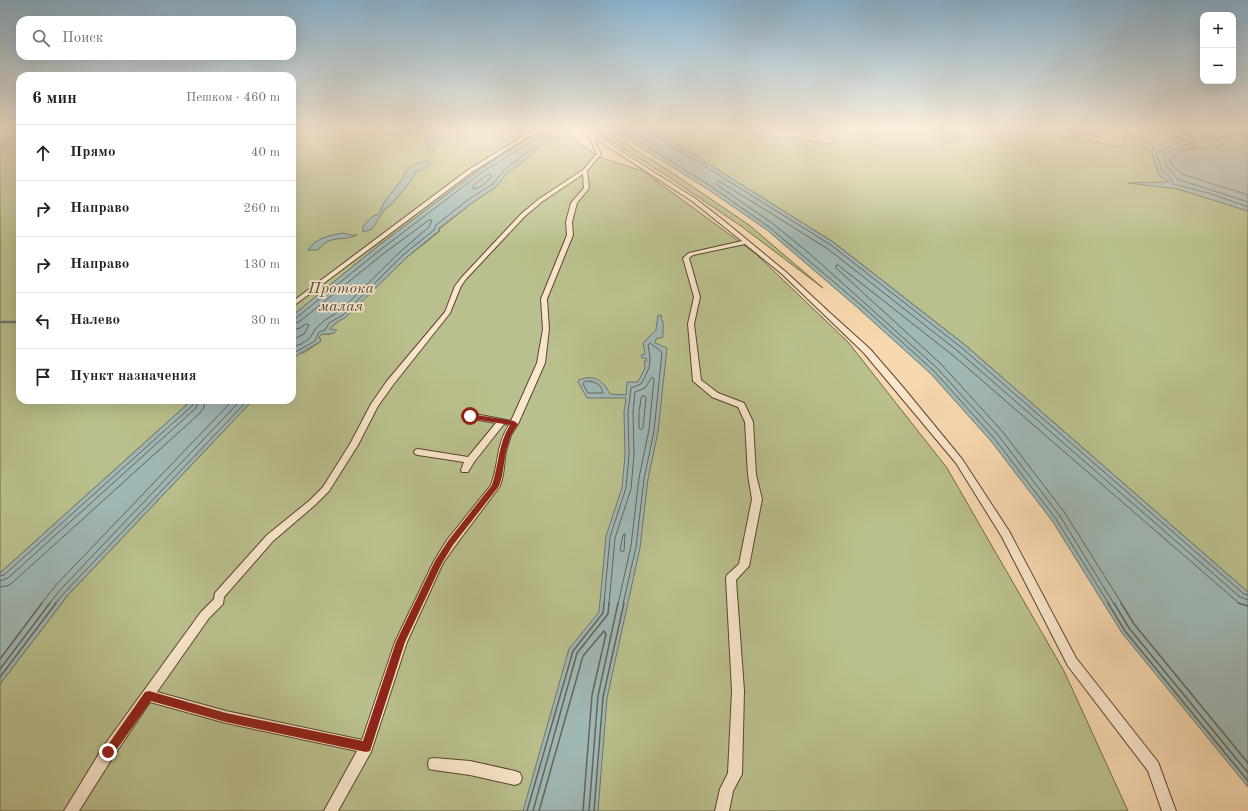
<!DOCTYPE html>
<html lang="ru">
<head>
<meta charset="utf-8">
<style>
  :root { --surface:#fff; --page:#f6f6f6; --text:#222; --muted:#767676; --line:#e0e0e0 }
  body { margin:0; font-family:"Old Standard TT",serif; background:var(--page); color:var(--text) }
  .controls { position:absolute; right:12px; top:12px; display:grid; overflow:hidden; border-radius:8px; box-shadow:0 4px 16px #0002 }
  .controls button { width:36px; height:36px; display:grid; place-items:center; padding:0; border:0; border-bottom:1px solid var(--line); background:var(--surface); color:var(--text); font:20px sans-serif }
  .stop { position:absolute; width:12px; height:12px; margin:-9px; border:3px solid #8f2418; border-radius:50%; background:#fff }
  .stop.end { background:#8f2418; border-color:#fff; box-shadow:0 1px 4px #0008 }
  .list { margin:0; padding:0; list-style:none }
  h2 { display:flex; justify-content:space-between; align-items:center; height:52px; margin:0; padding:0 16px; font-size:17px }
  h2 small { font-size:13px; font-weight:400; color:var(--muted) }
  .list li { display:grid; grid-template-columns:26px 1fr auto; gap:12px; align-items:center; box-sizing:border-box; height:56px; padding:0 16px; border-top:1px solid var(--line) }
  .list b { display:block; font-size:15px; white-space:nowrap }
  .list em { font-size:13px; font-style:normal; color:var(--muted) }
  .icon { flex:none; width:22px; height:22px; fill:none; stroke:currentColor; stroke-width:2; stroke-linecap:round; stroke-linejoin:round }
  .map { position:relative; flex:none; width:1248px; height:811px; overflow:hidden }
  .search { position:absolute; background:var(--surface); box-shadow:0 4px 16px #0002; left:16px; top:16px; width:280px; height:44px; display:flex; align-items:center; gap:10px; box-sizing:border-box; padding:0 14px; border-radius:12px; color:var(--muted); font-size:15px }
  .panel { position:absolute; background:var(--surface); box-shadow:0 4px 16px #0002; left:16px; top:72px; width:280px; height:332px; border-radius:12px }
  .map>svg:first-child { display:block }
  .green { fill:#bac08d; stroke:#706a48; fill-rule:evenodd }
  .water { fill:#a0b8b5; stroke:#6f766d }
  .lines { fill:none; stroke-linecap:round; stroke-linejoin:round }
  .shore-far1 { stroke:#62665c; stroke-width:1 }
  .shore { stroke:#62665c; stroke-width:1.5 }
  .stream { stroke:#6f766d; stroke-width:2.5 }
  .minor-casing { stroke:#5a442e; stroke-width:2 }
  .minor { fill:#fae6cc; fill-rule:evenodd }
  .rail-casing { stroke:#251302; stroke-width:2.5 }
  .rail { stroke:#fae6cc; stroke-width:1.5; stroke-dasharray:4.5; stroke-linecap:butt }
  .route { fill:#8f2418 }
  .labels { text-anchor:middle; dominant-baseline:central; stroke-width:3.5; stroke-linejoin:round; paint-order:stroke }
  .water-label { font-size:16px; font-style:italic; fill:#504d41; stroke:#fae6cc }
</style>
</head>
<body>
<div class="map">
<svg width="1248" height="811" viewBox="0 0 1248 811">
  <rect width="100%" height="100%" fill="#f7d9b0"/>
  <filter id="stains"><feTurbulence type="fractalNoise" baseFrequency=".005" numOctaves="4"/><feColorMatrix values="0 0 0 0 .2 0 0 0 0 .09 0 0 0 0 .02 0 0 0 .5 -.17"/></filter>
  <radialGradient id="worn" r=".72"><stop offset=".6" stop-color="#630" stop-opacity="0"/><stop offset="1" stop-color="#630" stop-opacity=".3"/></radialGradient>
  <g class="green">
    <path d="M292,130H562L599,157L643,171L756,254L848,342L947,468L1064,671L1128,811H0V684L68,595L253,400H292V360L298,354L305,352L321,341L319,337L322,334H331L329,329L334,325L407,257L440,231L438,230L472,203L496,187L507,173L526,159L540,146L550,142L551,139L537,133L479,170L378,246L292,316ZM418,163L420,169C415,172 407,185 401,191L396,187L405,176L404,174Z"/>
    <polygon points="593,130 604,130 674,174 749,225 823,288 741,226 664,174"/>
    <polygon points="654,130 731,130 833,144 829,133 816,130 1032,130 1121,147 1127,130 1212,130 1217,133 1193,132 1166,142 1151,150 1159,175 1170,182 1132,183 1178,189 1248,211 1248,592 965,345 833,242"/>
    <polygon points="20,136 20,400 192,400 0,573 0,140"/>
  </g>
  <g class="water">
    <polygon points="612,130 654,130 833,242 965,345 1248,592 1248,787 1122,633 1053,522 991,441 931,374 858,308 767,230 706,188"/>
    <polygon points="1212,130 1248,130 1248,211 1178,189 1128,183 1169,182 1159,175 1151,150 1166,142 1193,132 1217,133"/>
    <path d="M537,133L551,139L550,142L540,146L526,159L507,173L496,187L472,203L438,229L440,230L407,257L345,318C340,320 333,324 330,329L337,330C333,335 328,334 322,334L319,337L321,341C312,347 298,353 292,360V316L378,246L479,170Z"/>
    <polygon points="427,136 436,136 442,138 442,142 434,149 434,152 429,152 427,150 430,147 424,143 425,140"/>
    <path d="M430,161V163L424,169L416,172L411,181L390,206L385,209L372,229L363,232V226L373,216L379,214L385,201L405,176L404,174C411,165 419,163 430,161Z"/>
    <path d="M344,233L350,235H357C342,242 330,234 318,250H308C315,238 331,235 344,233Z"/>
    <path d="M658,315L662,316L661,320L663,321V337L656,339L655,343L667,348L658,432L648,479L640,548L607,698L598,811H523L569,649L599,612L606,536L622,488L625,455L624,412L626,398H587L578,382L579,380C594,374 603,380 610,394L626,395L627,382H638L645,368L644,361H647L646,358H642L641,355L645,354L643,343L656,330Z"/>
    <polygon points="192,400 253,400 68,595 0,684 0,573"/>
  </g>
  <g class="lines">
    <g class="shore-far1">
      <polyline points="620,130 709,185 769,227 861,305 934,371 994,438 1056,519 1109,604"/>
      <polyline points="652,130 655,135 831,245 962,348 1244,594 1248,595"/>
      <polyline points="1218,130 1218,134 1215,137 1193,137 1157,152 1156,154 1163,172 1170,177 1173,184 1212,194 1248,207"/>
      <polyline points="1223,130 1223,137 1218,141 1194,142 1163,154 1166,165 1177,179 1248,202"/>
      <path d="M1230,130L1229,137L1223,145C1208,150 1180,144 1170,159L1172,165L1182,174L1248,195"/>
      <path d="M489,174L492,176C488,181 480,189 473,189V186Z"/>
      <polyline points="292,319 296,318 380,250 481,173 536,138 540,139 540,142 504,170 493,184 469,199 436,225 434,230 404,254 343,315 329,323 325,330 319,332 315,341 292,354"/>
      <polyline points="292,324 299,322 383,254 429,220 432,220 429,227 401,251 341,310 325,320 316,328 310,338 301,344 292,347"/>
      <polyline points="292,330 300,328 306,324 309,325 304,334 292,340"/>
      <path d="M586,381C595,381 601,384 603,393H588L583,384Z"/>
      <polygon points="642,396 645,396 646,398 643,428 641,430 639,428 639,412"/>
      <polygon points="625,534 624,551 622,552 620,550 623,535"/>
      <polyline points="0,576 4,575 193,405 194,400"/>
      <polyline points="0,581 8,578 196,408 199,400"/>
      <polyline points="0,587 7,586 12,583 200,413 204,407 205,400"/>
      <polyline points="41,604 56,585 233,400"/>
      <polyline points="49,604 61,589 241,400"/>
      <polyline points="55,604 65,592 248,400"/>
      <path d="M604,604L610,537L626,488L629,455L628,412L631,388L641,384C650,367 652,365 648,345L650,343L662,352L654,431L644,479L636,547L623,604"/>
      <polyline points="609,604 615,538 631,489 634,455 633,412 635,392 645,388 652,377 654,379 649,430 639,478 631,546 618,604"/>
      <polyline points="1114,604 1060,516 998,435 937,368 810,254 772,223 717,185 717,182 719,181 828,249 959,352 1240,597 1248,600"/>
      <polyline points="1122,604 1065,513 1002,431 941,364 836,268 836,265 838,265 955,357 1240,604"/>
    </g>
    <g class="shore">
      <polyline points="1108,603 1125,631 1248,781"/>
      <polyline points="1114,603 1129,628 1248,773"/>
      <polyline points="1121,603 1134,624 1248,763"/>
      <polyline points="1238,603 1248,606"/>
      <polyline points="0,659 42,603"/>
      <polyline points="0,669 50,603"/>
      <polyline points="0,677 56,603"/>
      <polyline points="527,811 573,651 603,613 604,603"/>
      <polyline points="533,811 577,653 608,614 609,603"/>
      <polyline points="539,811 583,656 604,631 606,634 592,695 583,811"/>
      <polyline points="589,811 598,696 618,603"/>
      <polyline points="594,811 603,697 624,603"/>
    </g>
    <polyline class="stream" points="0,322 20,322"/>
    <g class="minor-casing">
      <g id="minor">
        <polygon points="537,130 543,130 534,133 472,172 292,307 292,302 468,170 532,131"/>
        <path d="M584,130H588L696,199L723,220L786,272L829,312L870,349L902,386L962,459L1009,531L1076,658L1158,762L1176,811H1162L1148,771L1068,666L1002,537L956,463L864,353L782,274L745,244L693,255L689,258L700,297L694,324L701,380L718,393L744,403L745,405L753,422L756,475L762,499L749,566L736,580L744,691L742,774L733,791L729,811H715L720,789L728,773L732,691L726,578L727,575L739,564L752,499L748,475L745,422L738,407L712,397L693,381L688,324L694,297L683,258L689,253L742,241L692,201L593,137L601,154L587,171L589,188L577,203L572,222L573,235L547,299L549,329L545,363L518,424L511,435L506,451L503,475L500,486L455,546L443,563L407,642L371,752L338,811H324L357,751L226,723L150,702L113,757L79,811H64L103,747L201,612L214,599L215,593L267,535L309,501L323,487L350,444L371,404L387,381L445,312L455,286L462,277L521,214L539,199L583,170L597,154L587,133ZM583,174L584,188L571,203L566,222L567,235L541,299L543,329L537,363L511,421L470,413L467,414L466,416L467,418L496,423L468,457L418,449L415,450L414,452L415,454L418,455L464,462L461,470L462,472H468L474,462L504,424L509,425C496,445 499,464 491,485L447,540L434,561L395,642L362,740L226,711L157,692L209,618L223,604L224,597L273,541L315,505L329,491L358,445L378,406L393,385L450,313L461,286L466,279L525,216L543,201Z"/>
        <polygon points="434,758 470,761 515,771 520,773 522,778 520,783 515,785 470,775 434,770 429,769 428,764 429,759"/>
      </g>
    </g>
    <use href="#minor" class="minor"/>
    <g class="rail-casing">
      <polyline id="rail" points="1061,130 1093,135"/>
    </g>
    <use href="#rail" class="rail"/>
  </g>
  <linearGradient id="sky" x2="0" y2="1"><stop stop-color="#8bb6d4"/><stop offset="0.53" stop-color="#fbeedb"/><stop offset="1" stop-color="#fbeedb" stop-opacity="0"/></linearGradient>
  <rect width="1248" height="243" fill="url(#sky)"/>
  <path class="route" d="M470,414L514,421L518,424L511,435L506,451L502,476L499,486L453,545L442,563L405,642L370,751L366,752L226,722L151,701L112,756L108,758L105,756L103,752L105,749L145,692L149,691L226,713L363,741L396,642L435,561L448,541L492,485C499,465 498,444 510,425L468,418V415Z"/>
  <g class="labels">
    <g class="water-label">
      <text x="341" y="289">Протока<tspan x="341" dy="18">малая</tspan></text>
    </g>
  </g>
  <rect width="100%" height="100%" filter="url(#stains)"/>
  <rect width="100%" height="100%" fill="url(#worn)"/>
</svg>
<div class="controls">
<button>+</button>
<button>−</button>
</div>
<div class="stop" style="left:470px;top:416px"></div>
<div class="stop end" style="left:108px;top:752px"></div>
<div class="search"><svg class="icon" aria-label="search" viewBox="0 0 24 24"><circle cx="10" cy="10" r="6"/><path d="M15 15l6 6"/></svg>Поиск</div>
<section class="panel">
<h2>6 мин<small>Пешком · 460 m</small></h2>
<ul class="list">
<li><svg class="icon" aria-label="ahead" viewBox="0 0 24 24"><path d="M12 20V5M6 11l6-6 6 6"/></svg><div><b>Прямо</b></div><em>40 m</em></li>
<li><svg class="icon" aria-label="right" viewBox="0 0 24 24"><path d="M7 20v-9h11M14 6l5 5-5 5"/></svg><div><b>Направо</b></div><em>260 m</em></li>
<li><svg class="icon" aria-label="right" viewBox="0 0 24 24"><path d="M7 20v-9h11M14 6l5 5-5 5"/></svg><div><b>Направо</b></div><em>130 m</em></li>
<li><svg class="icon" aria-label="left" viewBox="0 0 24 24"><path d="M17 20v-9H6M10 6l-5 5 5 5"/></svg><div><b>Налево</b></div><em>30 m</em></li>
<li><svg class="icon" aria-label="arrive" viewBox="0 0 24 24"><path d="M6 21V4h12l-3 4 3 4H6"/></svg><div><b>Пункт назначения</b></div></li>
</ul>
</section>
</div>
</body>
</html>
